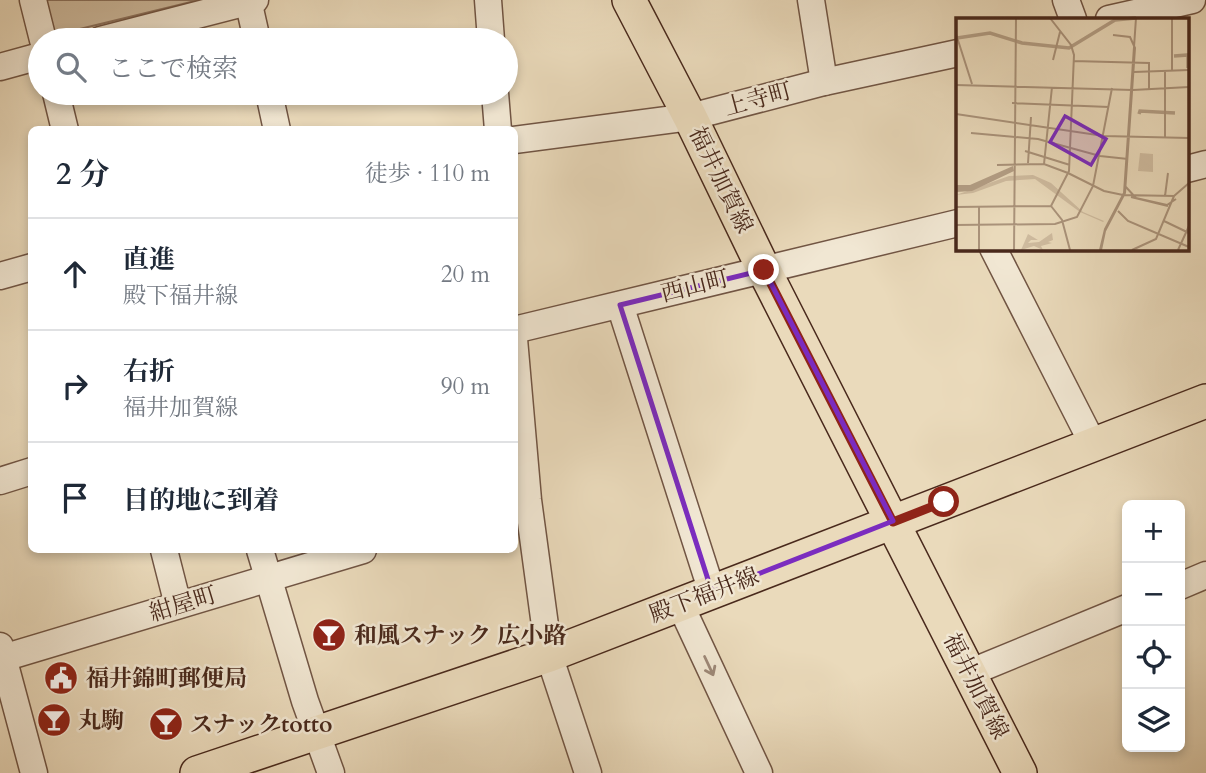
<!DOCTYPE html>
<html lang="ja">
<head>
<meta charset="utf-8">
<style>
  :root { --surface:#fff; --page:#f2f2f3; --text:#1f2937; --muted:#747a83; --line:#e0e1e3 }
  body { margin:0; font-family:Cardo,"Noto Serif JP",serif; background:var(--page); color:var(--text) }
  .controls { position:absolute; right:21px; bottom:21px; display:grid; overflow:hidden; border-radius:10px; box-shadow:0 4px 10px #0003 }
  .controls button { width:63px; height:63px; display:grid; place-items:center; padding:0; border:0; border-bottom:2px solid var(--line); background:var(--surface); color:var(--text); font:35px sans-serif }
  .stop { position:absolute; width:21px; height:21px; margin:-16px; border:5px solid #8f2418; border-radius:50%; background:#fff }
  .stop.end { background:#8f2418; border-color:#fff; box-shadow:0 2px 7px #0008 }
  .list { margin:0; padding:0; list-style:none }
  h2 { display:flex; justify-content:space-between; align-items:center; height:91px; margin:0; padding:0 28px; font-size:30px }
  h2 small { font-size:23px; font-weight:400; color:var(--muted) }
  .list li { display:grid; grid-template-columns:46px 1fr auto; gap:21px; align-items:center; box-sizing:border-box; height:112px; padding:0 28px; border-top:2px solid var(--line) }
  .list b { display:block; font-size:26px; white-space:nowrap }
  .list p { margin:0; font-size:23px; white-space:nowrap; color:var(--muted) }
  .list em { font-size:23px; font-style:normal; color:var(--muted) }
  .icon { flex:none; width:38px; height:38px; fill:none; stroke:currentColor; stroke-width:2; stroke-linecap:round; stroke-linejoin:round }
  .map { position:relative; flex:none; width:1206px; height:773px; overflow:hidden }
  .search { position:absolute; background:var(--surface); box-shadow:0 4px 10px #0003; left:28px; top:28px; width:490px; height:77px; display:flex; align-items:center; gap:18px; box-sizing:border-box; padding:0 24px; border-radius:38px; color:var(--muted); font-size:26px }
  .panel { position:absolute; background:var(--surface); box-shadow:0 4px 10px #0003; left:28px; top:126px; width:490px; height:427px; border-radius:10px }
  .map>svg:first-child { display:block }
  .park { fill:#cfbca0; stroke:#8c725e; stroke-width:2 }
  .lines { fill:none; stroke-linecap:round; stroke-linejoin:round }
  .minor-casing { stroke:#715544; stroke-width:29 }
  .major-casing { stroke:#49291c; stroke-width:36 }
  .minor { stroke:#f1e7d3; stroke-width:26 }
  .major { stroke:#eadabb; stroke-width:33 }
  .oneway { stroke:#9d8878 }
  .route { stroke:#8f2418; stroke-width:9 }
  .marked { fill:none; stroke:#7b2cbf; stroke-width:5; stroke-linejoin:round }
  .labels { text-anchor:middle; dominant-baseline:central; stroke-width:5; stroke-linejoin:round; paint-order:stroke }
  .street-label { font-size:23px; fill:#49291c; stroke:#f1e7d3 }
  .poi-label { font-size:23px; font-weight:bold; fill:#49291c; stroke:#f1e7d3; text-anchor:start }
  .inset-river { fill:none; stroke:#b39e85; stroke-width:3.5 }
  .inset-road { fill:none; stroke:#aa937b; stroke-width:2 }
  .view { fill:#7b2cbf; fill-opacity:0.15; stroke:#7b2cbf; stroke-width:3.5 }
  .inset-edge { fill:none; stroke:#49291c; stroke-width:3.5 }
</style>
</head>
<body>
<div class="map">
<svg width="1206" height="773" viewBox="0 0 1206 773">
  <rect width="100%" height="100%" fill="#eadabb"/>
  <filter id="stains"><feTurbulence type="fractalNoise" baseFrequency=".00286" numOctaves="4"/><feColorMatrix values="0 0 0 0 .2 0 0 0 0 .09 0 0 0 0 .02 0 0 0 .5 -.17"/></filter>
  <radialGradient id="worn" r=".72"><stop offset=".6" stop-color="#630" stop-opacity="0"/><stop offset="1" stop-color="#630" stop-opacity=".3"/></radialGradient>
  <polygon class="park" points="42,0 199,0 51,36"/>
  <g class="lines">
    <g class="minor-casing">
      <g id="minor">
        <polyline points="33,0 43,40"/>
        <polyline points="248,0 257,40"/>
        <polyline points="488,0 491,40"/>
        <polyline points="811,0 824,82"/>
        <polyline points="1066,0 1073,19"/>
        <polyline points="1109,19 1192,0"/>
        <polyline points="100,40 255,0"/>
        <polyline points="0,67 40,56"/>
        <polyline points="56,93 65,130"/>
        <polyline points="269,93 277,130"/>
        <polyline points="495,93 498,130"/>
        <polyline points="514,140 690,117 824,82 958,53"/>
        <polyline points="1187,169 1206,164"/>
        <polyline points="993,248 1093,444"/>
        <polyline points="0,276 32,267"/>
        <polyline points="620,305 712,592"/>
        <polyline points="514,330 958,223"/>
        <polyline points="514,339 528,500 549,655 588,773"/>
        <polyline points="0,481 32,471"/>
        <polyline points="164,550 178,605"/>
        <polyline points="260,550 305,701 331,773"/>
        <polyline points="1180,586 1206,575"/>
        <polyline points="680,604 759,773"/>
        <polyline points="0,646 34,773"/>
        <polyline points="3,658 363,550"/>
        <polyline points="969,673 1127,608"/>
      </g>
    </g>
    <g class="major-casing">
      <g id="major">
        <polyline points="629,0 690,117 764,270 1020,773"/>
        <polyline points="197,773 549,655 1206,401"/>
      </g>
    </g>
    <use href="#minor" class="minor"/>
    <use href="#major" class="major"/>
  </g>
  <defs><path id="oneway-shaft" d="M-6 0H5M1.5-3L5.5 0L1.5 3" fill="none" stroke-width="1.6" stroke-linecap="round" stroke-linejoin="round" transform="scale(1.75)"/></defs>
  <use class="oneway" href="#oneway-shaft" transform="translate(709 666) rotate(65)"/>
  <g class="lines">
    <polyline class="route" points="764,270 893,522 944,502"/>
  </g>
  <path class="marked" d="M764,270L893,521L712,592L620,305Z"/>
  <defs>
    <g id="bar-disc" transform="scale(1.75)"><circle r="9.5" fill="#8f2418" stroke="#f1e7d3"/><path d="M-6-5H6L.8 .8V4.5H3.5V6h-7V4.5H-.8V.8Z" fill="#fff"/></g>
    <g id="civic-disc" transform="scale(1.75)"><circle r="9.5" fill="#8f2418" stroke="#f1e7d3"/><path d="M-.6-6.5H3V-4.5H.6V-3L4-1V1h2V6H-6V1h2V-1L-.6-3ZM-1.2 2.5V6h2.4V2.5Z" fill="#fff"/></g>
  </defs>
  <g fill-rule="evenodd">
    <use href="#bar-disc" x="329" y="635"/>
    <use href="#civic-disc" x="61" y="678"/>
    <use href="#bar-disc" x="54" y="720"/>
    <use href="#bar-disc" x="166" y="724"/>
  </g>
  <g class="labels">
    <g class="street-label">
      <text transform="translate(758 99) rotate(-15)">上寺町</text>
      <text transform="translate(721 180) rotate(64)">福井加賀線</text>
      <text transform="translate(695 286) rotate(-14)">西山町</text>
      <text transform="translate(704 595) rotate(-21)">殿下福井線</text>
      <text transform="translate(183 604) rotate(-17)">紺屋町</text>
      <text transform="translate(976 686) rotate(63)">福井加賀線</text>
    </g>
    <g class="poi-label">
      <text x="354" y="635">和風スナック 広小路</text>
      <text x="86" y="678">福井錦町郵便局</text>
      <text x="78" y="720">丸駒</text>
      <text x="190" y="724">スナックtotto</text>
    </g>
  </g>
  <g transform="translate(956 18)">
    <rect width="233" height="233" fill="#eadabb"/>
    <path d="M77,157L95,165L127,194L148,203L147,204L124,194L79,161L50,163L17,175L0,177L53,158Z" fill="#cfbca0"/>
    <path d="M96,215L97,222L92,224L96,225L85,228L87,232L78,228L65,232L72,216L82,222H75L72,225L83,224Z" fill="#cfbca0"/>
    <path d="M184,135L197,136V154L182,153Z" fill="#cfbca0"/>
    <path d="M57,148L58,153L16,173L0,174V167H14Z" fill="#b39e85"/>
    <path class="inset-river" d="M1,20L34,15L66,25L113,30L159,2L180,0M218,38L232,37V50M183,96L184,93L219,95"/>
    <path class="inset-road" d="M94,0L115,27L118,37L113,153L95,188M216,0V53M0,16L16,66M97,42L104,14M117,43L193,45V71M209,53V120M178,54L233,52M0,67L177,72L233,69M56,85L153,89M0,96L148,118L233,120M15,115L82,121L144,138L172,141M69,133L114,147M72,145L75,99M88,146L96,69M41,147L88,146L112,155M112,155L148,173L167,177L218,178L233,165M169,168L180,180L211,187L220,181M209,178L212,155M175,179L212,188M23,188V232M95,188L106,202L114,232M0,189L95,188M162,193L172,203L233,229M208,203L233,215M0,207L99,206L121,199L137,168L156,70M58,232L60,0M144,232L149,211L168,175L180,0M145,232L149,213L169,175L179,30L174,19L157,17M176,232L200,221L218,178M222,232L233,208"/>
    <path class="view" d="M109,98L150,121L135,147L94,124Z"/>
    <rect width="233" height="233" class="inset-edge"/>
  </g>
  <rect width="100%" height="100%" filter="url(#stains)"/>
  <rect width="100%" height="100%" fill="url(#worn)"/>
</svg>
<div class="controls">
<button>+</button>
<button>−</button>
<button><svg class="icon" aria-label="locate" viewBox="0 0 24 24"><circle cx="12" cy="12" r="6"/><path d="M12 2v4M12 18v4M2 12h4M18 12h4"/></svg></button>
<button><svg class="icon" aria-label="layers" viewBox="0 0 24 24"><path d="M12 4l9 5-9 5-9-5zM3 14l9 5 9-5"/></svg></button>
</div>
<div class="stop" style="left:944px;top:502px"></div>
<div class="stop end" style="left:764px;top:270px"></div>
<div class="search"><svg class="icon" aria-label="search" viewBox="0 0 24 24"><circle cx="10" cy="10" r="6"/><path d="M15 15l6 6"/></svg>ここで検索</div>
<section class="panel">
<h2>2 分<small>徒歩 · 110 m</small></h2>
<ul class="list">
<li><svg class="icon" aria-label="ahead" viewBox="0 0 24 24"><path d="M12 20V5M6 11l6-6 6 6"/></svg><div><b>直進</b><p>殿下福井線</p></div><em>20 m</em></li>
<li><svg class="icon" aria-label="right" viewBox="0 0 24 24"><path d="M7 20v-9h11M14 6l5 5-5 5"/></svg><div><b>右折</b><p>福井加賀線</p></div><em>90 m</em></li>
<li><svg class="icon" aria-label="arrive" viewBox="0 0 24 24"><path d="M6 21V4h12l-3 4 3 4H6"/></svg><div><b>目的地に到着</b></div></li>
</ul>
</section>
</div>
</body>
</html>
